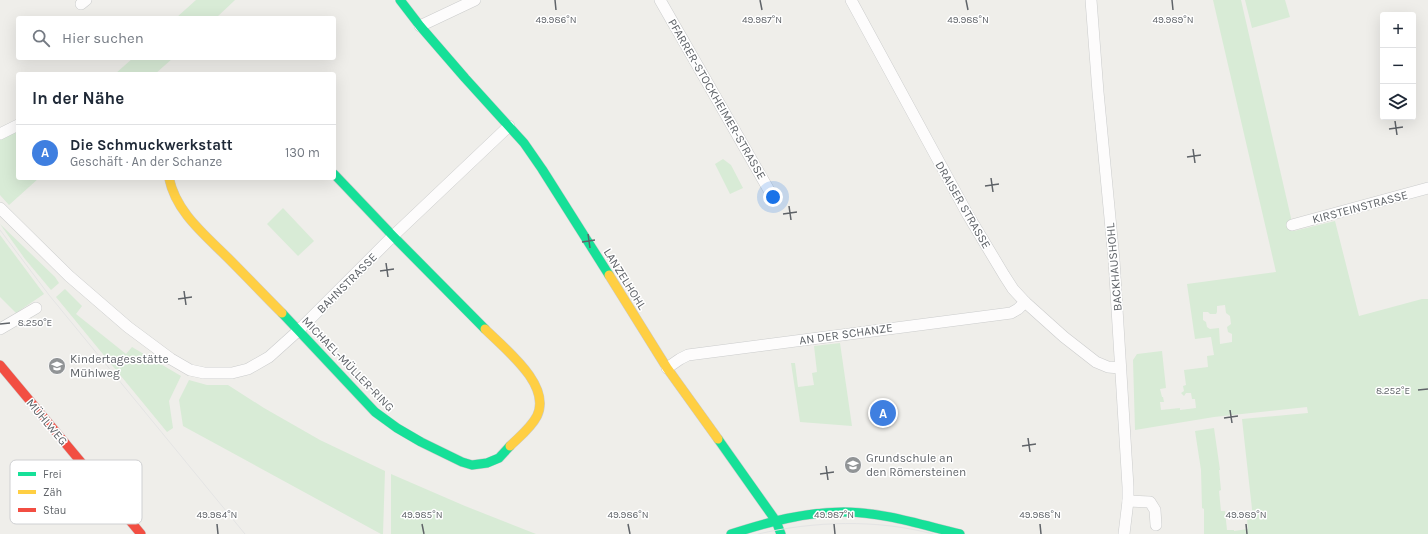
<!DOCTYPE html>
<html lang="de">
<head>
<meta charset="utf-8">
<style>
  :root { --surface:#fff; --page:#f2f2f3; --text:#1f2937; --muted:#747a83; --line:#e0e1e3; --accent:#db2777 }
  body { margin:0; font-family:Karla,sans-serif; background:var(--page); color:var(--text) }
  .controls { position:absolute; right:12px; top:12px; display:grid; overflow:hidden; border-radius:4px; box-shadow:0 4px 16px #0002 }
  .controls button { width:36px; height:36px; display:grid; place-items:center; padding:0; border:0; border-bottom:1px solid var(--line); background:var(--surface); color:var(--text); font:20px sans-serif }
  .you { position:absolute; left:773px; top:197px; width:14px; height:14px; margin:-10px; border:3px solid #fff; border-radius:50%; background:#1a73e8; box-shadow:0 0 0 6px #1a73e833 }
  .badge { display:grid; place-items:center; width:26px; height:26px; border-radius:50%; background:var(--accent); color:#fff; font-size:13px; font-weight:700 }
  .pin { position:absolute; translate:-50% -50%; border:2px solid #fff; box-shadow:0 1px 4px #0006 }
  .list { margin:0; padding:0; list-style:none }
  h2 { display:flex; justify-content:space-between; align-items:center; height:52px; margin:0; padding:0 16px; font-size:17px }
  h2 small { font-size:13px; font-weight:400; color:var(--muted) }
  .list li { display:grid; grid-template-columns:26px 1fr auto; gap:12px; align-items:center; box-sizing:border-box; height:56px; padding:0 16px; border-top:1px solid var(--line) }
  .list b { display:block; font-size:15px; white-space:nowrap }
  .list p { margin:0; font-size:13px; white-space:nowrap; color:var(--muted) }
  .list em { font-size:13px; font-style:normal; color:var(--muted) }
  .icon { flex:none; width:22px; height:22px; fill:none; stroke:currentColor; stroke-width:2; stroke-linecap:round; stroke-linejoin:round }
  .map { position:relative; flex:none; width:1428px; height:534px; overflow:hidden }
  .search { position:absolute; background:var(--surface); box-shadow:0 4px 16px #0002; left:16px; top:16px; width:320px; height:44px; display:flex; align-items:center; gap:10px; box-sizing:border-box; padding:0 14px; border-radius:4px; color:var(--muted); font-size:15px }
  .panel { position:absolute; background:var(--surface); box-shadow:0 4px 16px #0002; left:16px; top:72px; width:320px; height:108px; border-radius:4px }
  .map>svg:first-child { display:block }
  .green { fill:#d8ebd6; fill-rule:evenodd }
  .lines { fill:none; stroke-linecap:round; stroke-linejoin:round }
  .street-casing { stroke:#cbcccc; stroke-width:12 }
  .fast-casing { stroke:#cacacb; stroke-width:10 }
  .slow-casing { stroke:#cacacb; stroke-width:10 }
  .jam-casing { stroke:#cacacb; stroke-width:10 }
  .street { stroke:#fdfcfc; stroke-width:11 }
  .fast { stroke:#16e098; stroke-width:9 }
  .slow { stroke:#ffcf43; stroke-width:9 }
  .jam { stroke:#f24e42; stroke-width:9 }
  .tram { stroke:#e4e4e4; stroke-width:1 }
  .ticks { fill:none; stroke:#5f6368; stroke-width:1.5 }
  .labels { text-anchor:middle; dominant-baseline:central; stroke-width:3; stroke-linejoin:round; paint-order:stroke }
  .street-label { font-size:12px; fill:#5f6368; stroke:#fff }
  .poi-label { font-size:12px; fill:#5f6368; stroke:#fff; text-anchor:start }
  .key { fill:#fff; stroke:#cfd0d2; stroke-width:1 }
  .key-label { font-size:11px; fill:#5f6368 }
  .ticks-label { font-size:10px; text-anchor:middle; fill:#5f6368; stroke:#fff; stroke-width:3; stroke-linejoin:round; paint-order:stroke }
</style>
</head>
<body>
<div class="map">
<svg width="1428" height="534" viewBox="0 0 1428 534">
  <rect width="100%" height="100%" fill="#efeeea"/>
  <g class="green">
    <polygon points="196,0 235,0 216,18 176,18"/>
    <path d="M1213,0H1241L1294,231L1335,221L1359,316L1422,299H1428V534H1204V509L1202,508L1201,470L1195,431L1214,428L1220,470H1219L1221,490L1219,491L1221,511H1225L1227,530H1234V531L1248,529L1247,519L1253,518L1242,419L1308,413L1307,407L1214,417L1135,430L1133,360L1137,354L1162,351L1166,388L1160,389L1162,397H1163L1164,402H1160L1161,410L1180,408V410L1196,408L1195,399H1192L1191,393H1186L1184,396L1181,393L1184,391L1183,386L1186,385L1184,370L1208,367L1207,356L1214,355L1211,337L1195,339L1187,284L1276,272ZM1225,305L1226,313L1230,316L1231,324L1227,327L1228,332L1232,334V342L1220,344L1219,328L1210,329L1207,327L1206,322L1203,320V312H1208L1210,314H1216L1217,312V306Z"/>
    <polygon points="1245,0 1285,0 1290,17 1252,28"/>
    <polygon points="133,58 173,58 155,74 115,74"/>
    <polygon points="18,130 18,178 39,178 9,205 0,195 0,140"/>
    <polygon points="723,159 731,165 743,188 730,194 715,164"/>
    <polygon points="283,208 314,241 298,256 267,224"/>
    <polygon points="0,224 55,277 59,283 51,290 25,259"/>
    <polygon points="0,235 44,294 16,313 0,297"/>
    <polygon points="65,289 82,306 76,314 126,354 132,347 181,376 169,401 173,428 167,432 56,297"/>
    <polygon points="840,343 852,426 800,422 791,363 795,363 798,387 814,385 812,373 817,372 814,346"/>
    <polygon points="189,380 207,385 228,385 264,408 320,440 385,471 383,534 381,534 183,426 179,400"/>
    <polygon points="391,474 465,506 536,534 391,534"/>
  </g>
  <g class="lines">
    <g class="street-casing">
      <g id="street">
        <polyline points="660,0 774,199"/>
        <polyline points="851,0 968,215 1004,275 1013,289 1025,302 1064,337 1096,362 1108,367 1120,368"/>
        <polyline points="1091,0 1098,92 1114,260 1128,487 1128,501 1124,534"/>
        <polyline points="81,4 86,0"/>
        <polyline points="420,26 475,0"/>
        <polyline points="0,134 18,125"/>
        <polyline points="0,208 69,276 128,327 171,359 190,370 204,373 232,373 248,369 269,357 299,330 393,236 509,126"/>
        <polyline points="1292,225 1428,188"/>
        <polyline points="0,329 36,308"/>
        <polyline points="667,368 680,359 688,355 1011,313 1018,309 1025,302"/>
        <polyline points="1128,501 1150,502 1155,510 1156,525"/>
      </g>
    </g>
    <g class="fast-casing">
      <g id="fast">
        <polyline points="400,0 420,26 465,78 524,143 542,169 609,275"/>
        <polyline points="334,174 393,236 485,329"/>
        <polyline points="282,313 375,412 397,428 421,442 462,462 472,465 487,463 499,458 510,446"/>
        <polyline points="718,439 776,521 781,534"/>
        <path d="M731,534C768,522 805,512 844,512C883,512 922,525 960,534"/>
      </g>
    </g>
    <g class="slow-casing">
      <g id="slow">
        <path d="M169,178C176,212 204,234 228,258C246,276 264,295 282,313"/>
        <polyline points="609,275 667,368 718,439"/>
        <path d="M485,329C505,349 552,385 537,416C531,428 519,437 510,446"/>
      </g>
    </g>
    <g class="jam-casing">
      <polyline id="jam" points="0,365 141,534"/>
    </g>
    <use href="#street" class="street"/>
    <use href="#fast" class="fast"/>
    <use href="#slow" class="slow"/>
    <use href="#jam" class="jam"/>
    <g class="tram">
      <polyline points="0,230 49,295 245,534"/>
      <path d="M758,534C814,521 877,519 933,534"/>
    </g>
  </g>
  <path class="ticks" d="M555,0L556,10M760,0L762,10M966,0L968,10M1172,0L1173,10M1395,121L1397,135M1389,129L1403,127M1193,149L1195,163M1187,157L1201,155M991,178L993,192M985,186L999,184M789,206L791,220M783,214L797,212M588,234L590,248M582,242L595,240M386,263L388,277M380,271L394,269M184,291L186,305M178,299L192,297M0,324L10,323M1418,390L1428,389M1230,410L1232,423M1224,418L1238,416M1028,438L1030,452M1022,446L1036,444M826,466L828,480M820,474L834,472M217,524L218,534M422,524L424,534M628,524L630,534M834,524L835,534M1040,524L1041,534M1246,524L1247,534"/>
  <defs>
    <g id="school-disc" transform="scale(0.9)"><circle r="9.5" fill="#919496" stroke="#fff"/><path d="M0-5L7-2L0 1L-7-2ZM-4 1L0 2.5L4 1V4Q0 6-4 4Z" fill="#fff"/></g>
  </defs>
  <g fill-rule="evenodd">
    <use href="#school-disc" x="57" y="366"/>
    <use href="#school-disc" x="853" y="465"/>
  </g>
  <g class="labels">
    <g class="street-label">
      <text transform="translate(717 99) rotate(60)">PFARRER-STOCKHEIMER-STRASSE</text>
      <text transform="translate(963 205) rotate(60)">DRAISER STRASSE</text>
      <text transform="translate(1360 207) rotate(-15)">KIRSTEINSTRASSE</text>
      <text transform="translate(1114 267) rotate(-95)">BACKHAUSHOHL</text>
      <text transform="translate(625 279) rotate(58)">LANZELHOHL</text>
      <text transform="translate(347 283) rotate(-45)">BAHNSTRASSE</text>
      <text transform="translate(846 334) rotate(-8)">AN DER SCHANZE</text>
      <text transform="translate(348 364) rotate(46)">MICHAEL-MÜLLER-RING</text>
      <text transform="translate(47 422) rotate(50)">MÜHLWEG</text>
    </g>
    <g class="poi-label">
      <text x="70" y="359">Kindertagesstätte<tspan x="70" dy="14">Mühlweg</tspan></text>
      <text x="866" y="458">Grundschule an<tspan x="866" dy="14">den Römersteinen</tspan></text>
    </g>
  </g>
  <rect x="10" y="460" width="132" height="64" rx="6" class="key"/>
  <rect x="18" y="472" width="18" height="4" fill="#16e098"/>
  <rect x="18" y="490" width="18" height="4" fill="#ffcf43"/>
  <rect x="18" y="508" width="18" height="4" fill="#f24e42"/>
  <g class="key-label">
    <text x="43" y="478">Frei</text>
    <text x="43" y="496">Zäh</text>
    <text x="43" y="514">Stau</text>
  </g>
  <g class="ticks-label">
    <text x="556" y="23">49.986°N</text>
    <text x="762" y="23">49.987°N</text>
    <text x="968" y="23">49.988°N</text>
    <text x="1173" y="23">49.989°N</text>
    <text x="35" y="326">8.250°E</text>
    <text x="1393" y="394">8.252°E</text>
    <text x="217" y="518">49.984°N</text>
    <text x="422" y="518">49.985°N</text>
    <text x="628" y="518">49.986°N</text>
    <text x="834" y="518">49.987°N</text>
    <text x="1040" y="518">49.988°N</text>
    <text x="1246" y="518">49.989°N</text>
  </g>
</svg>
<div class="controls">
<button>+</button>
<button>−</button>
<button><svg class="icon" aria-label="layers" viewBox="0 0 24 24"><path d="M12 4l9 5-9 5-9-5zM3 14l9 5 9-5"/></svg></button>
</div>
<div class="you"></div>
<div class="pin badge" style="left:883px;top:413px;background:#3f7fe0">A</div>
<div class="search"><svg class="icon" aria-label="search" viewBox="0 0 24 24"><circle cx="10" cy="10" r="6"/><path d="M15 15l6 6"/></svg>Hier suchen</div>
<section class="panel">
<h2>In der Nähe<small></small></h2>
<ul class="list">
<li><span class="badge" style="background:#3f7fe0">A</span><div><b>Die Schmuckwerkstatt</b><p>Geschäft · An der Schanze</p></div><em>130 m</em></li>
</ul>
</section>
</div>
</body>
</html>
